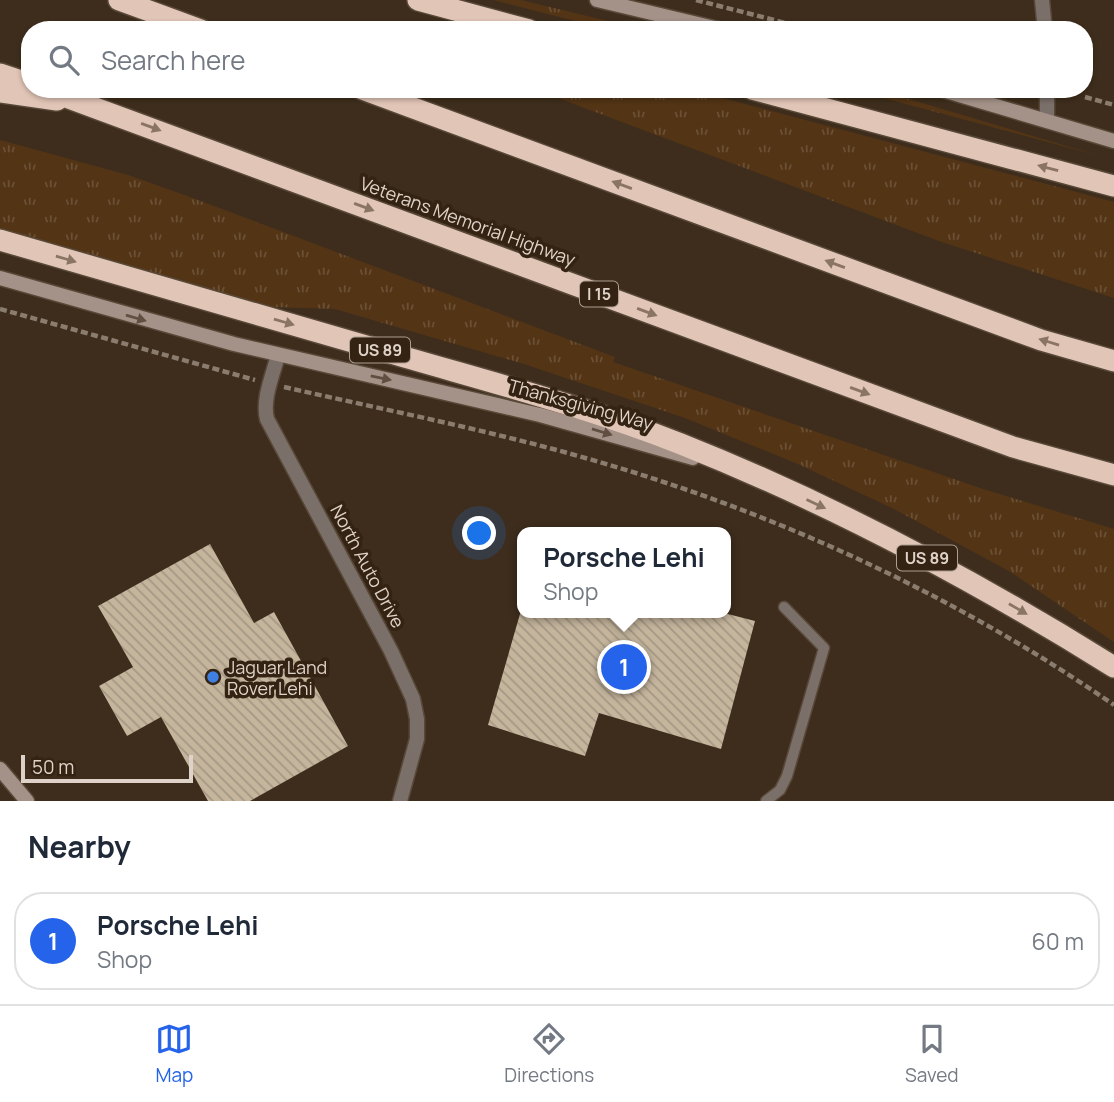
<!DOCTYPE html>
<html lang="en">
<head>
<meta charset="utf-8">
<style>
  :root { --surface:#fff; --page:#f2f2f3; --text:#1f2937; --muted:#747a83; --line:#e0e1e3; --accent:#2563eb }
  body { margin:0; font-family:Manrope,sans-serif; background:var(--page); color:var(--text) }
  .scale { position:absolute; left:21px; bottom:18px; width:172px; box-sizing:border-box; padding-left:7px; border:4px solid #dfd3c9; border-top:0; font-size:19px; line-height:24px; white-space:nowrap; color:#dfd3c9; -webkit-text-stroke:5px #342312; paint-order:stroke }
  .you { position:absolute; left:480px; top:534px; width:24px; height:24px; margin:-18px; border:5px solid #fff; border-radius:50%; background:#1a73e8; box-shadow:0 0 0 10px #1a73e833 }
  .badge { display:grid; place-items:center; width:46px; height:46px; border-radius:50%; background:var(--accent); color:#fff; font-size:23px; font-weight:700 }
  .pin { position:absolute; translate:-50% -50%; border:4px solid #fff; box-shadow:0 2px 7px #0006 }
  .popup { position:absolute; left:517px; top:527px; width:214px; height:91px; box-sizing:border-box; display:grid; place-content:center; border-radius:14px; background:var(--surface); filter:drop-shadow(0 2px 5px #0005); font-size:23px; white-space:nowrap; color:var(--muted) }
  .popup b { font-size:26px; color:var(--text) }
  .popup::after { content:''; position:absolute; left:50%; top:100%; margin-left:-14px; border:14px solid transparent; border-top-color:var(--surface) }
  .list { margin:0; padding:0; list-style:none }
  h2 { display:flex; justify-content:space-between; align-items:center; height:91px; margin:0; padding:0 28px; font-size:30px }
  h2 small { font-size:23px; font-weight:400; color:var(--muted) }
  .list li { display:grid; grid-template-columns:46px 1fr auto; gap:21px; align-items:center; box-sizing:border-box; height:98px; margin:0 14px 14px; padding:0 14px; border:2px solid var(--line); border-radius:28px }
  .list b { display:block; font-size:26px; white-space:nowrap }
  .list p { margin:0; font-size:23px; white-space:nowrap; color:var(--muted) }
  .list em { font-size:23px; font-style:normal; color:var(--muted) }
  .icon { flex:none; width:38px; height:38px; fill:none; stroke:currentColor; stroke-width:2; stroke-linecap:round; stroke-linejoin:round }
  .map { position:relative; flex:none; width:1114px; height:801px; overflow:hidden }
  .search { position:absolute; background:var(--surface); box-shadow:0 2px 5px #0004; left:21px; right:21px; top:21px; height:77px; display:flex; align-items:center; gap:18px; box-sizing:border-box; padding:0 24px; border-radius:28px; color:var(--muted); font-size:26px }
  .sheet { height:203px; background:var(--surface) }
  nav { display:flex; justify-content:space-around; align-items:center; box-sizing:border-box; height:98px; border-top:2px solid var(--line); background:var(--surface); font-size:19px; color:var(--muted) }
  nav a { display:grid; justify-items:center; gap:4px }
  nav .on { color:var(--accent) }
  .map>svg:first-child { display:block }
  .grass { fill:url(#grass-tufts) }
  .building { fill:url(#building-back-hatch) }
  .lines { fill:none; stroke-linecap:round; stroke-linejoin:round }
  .lane-casing { stroke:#584838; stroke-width:13 }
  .street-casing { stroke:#584838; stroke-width:17 }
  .secondary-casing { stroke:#584838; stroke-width:17 }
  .highway-casing { stroke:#584838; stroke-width:24 }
  .path { stroke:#8a7c6e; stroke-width:4.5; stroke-dasharray:7 3.5; stroke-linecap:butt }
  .lane { stroke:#7b6f69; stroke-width:10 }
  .street { stroke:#7b6f69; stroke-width:14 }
  .secondary { stroke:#a49288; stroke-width:14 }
  .highway { stroke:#e1c5b6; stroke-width:21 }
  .oneway { fill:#8a7464 }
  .oneway2 { fill:#614f41 }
  .shop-dot { fill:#3f7fe0; stroke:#342312; stroke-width:2.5 }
  .labels { text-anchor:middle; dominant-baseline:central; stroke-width:7; stroke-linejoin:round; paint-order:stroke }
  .shield { fill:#342312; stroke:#ac9e92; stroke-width:2 }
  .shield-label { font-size:16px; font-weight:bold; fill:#dfd3c9 }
  .street-label { font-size:18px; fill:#dfd3c9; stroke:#342312 }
  .poi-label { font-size:18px; fill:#dfd3c9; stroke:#342312; text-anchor:start }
</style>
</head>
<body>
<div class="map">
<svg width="1114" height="801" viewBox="0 0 1114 801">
  <defs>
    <pattern id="grass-tufts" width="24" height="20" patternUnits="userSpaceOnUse" patternTransform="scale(1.75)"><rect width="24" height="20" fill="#533415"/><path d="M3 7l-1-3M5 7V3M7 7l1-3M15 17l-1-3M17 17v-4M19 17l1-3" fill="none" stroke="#6b5036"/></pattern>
    <pattern id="building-back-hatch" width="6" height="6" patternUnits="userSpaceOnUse" patternTransform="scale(1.75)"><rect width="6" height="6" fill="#c5b59d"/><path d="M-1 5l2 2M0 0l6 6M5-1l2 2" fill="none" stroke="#a49885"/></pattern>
  </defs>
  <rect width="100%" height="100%" fill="#3e2d1c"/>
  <g class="grass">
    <polygon points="493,0 521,0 645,30 610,30"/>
    <polygon points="534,89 689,89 1114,202 1114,298 939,241"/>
    <polygon points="850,89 875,89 1100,156"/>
    <polygon points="0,140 128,175 190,197 615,357 613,362 980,488 1114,529 1114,642 1009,571 894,509 798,464 685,418 524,364 335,309 273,307 0,229"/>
  </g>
  <g class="building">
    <polygon points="210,544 254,623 274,612 348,746 250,801 208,801 161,717 127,736 99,686 133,667 98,606"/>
    <polygon points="522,607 522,613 724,613 755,621 721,749 599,713 585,756 488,725"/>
  </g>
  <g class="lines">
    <g class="lane-casing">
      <polyline id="lane" points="766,801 780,790 787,776 824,648 784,607"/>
    </g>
    <g class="street-casing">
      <g id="street">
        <polyline points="1042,0 1045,30"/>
        <polyline points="1047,121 1047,89"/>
        <path d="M278,355C273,375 262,399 267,419L391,651L413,699L417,719V739L400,801"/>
      </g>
    </g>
    <g class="secondary-casing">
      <g id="secondary">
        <polyline points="597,0 723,30"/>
        <polyline points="939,89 1114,141"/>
        <polyline points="0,278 234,344 540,415 693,458"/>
        <polyline points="0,769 27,801"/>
      </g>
    </g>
    <g class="highway-casing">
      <g id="highway">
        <polyline points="119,0 201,30"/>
        <polyline points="418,0 529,30"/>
        <polyline points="0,74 30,84"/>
        <polyline points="44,89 1013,447 1114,475"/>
        <polyline points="362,89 1041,340 1114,361"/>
        <polyline points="752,89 1114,186"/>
        <polyline points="0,92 57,100"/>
        <path d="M0,240C131,278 262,316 394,354C490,382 587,407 681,444C832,504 976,581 1114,667"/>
      </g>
    </g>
    <g class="path">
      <polyline points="696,0 813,30"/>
      <polyline points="1085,97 1114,105"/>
      <polyline points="0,309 255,380"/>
      <path d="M284,387C386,410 488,430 589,459C775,512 955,595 1114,705"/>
    </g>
    <use href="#lane" class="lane"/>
    <use href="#street" class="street"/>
    <use href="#secondary" class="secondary"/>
    <use href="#highway" class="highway"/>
  </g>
  <defs><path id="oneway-solid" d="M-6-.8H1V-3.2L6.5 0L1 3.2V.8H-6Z" transform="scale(1.75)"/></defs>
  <g class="oneway">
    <use href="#oneway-solid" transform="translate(151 127) rotate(20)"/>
    <use href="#oneway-solid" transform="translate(1048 168) rotate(-165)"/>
    <use href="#oneway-solid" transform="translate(622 185) rotate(-160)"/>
    <use href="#oneway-solid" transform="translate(364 207) rotate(20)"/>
    <use href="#oneway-solid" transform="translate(66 259) rotate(16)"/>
    <use href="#oneway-solid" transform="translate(835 264) rotate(-160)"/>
    <use href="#oneway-solid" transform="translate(647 312) rotate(20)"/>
    <use href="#oneway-solid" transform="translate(284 322) rotate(16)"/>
    <use href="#oneway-solid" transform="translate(1049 342) rotate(-163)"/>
    <use href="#oneway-solid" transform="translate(860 391) rotate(20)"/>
    <use href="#oneway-solid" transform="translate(816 504) rotate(25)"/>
    <use href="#oneway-solid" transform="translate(1018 609) rotate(30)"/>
  </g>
  <g class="oneway2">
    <use href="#oneway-solid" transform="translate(136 318) rotate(16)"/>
    <use href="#oneway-solid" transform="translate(381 378) rotate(12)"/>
    <use href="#oneway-solid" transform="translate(602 432) rotate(17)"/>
  </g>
  <circle class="shop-dot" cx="213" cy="677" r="7"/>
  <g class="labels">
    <g class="shield">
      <rect x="580" y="281.5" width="38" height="25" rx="5"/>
      <rect x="350" y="337.5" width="60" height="25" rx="5"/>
      <rect x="897" y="545.5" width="60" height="25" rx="5"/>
    </g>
    <g class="shield-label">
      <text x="599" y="294">I 15</text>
      <text x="380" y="350">US 89</text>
      <text x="927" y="558">US 89</text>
    </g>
    <g class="street-label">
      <text transform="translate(468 221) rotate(20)">Veterans Memorial Highway</text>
      <text transform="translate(581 404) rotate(15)">Thanksgiving Way</text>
      <text transform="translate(368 566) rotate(62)">North Auto Drive</text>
    </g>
    <g class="poi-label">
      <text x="227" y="667">Jaguar Land<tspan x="227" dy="21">Rover Lehi</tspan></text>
    </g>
  </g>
</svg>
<div class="scale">50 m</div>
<div class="you"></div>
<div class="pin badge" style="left:624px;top:667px">1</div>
<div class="popup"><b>Porsche Lehi</b>Shop</div>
<div class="search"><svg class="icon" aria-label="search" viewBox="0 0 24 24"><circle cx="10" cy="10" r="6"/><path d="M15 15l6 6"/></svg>Search here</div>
</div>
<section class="sheet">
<h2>Nearby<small></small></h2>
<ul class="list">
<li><span class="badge">1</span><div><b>Porsche Lehi</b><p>Shop</p></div><em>60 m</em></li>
</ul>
</section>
<nav>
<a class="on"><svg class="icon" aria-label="map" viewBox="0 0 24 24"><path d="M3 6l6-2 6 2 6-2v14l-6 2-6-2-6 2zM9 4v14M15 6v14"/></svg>Map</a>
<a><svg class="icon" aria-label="directions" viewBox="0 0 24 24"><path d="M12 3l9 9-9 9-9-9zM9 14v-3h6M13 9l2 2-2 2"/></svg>Directions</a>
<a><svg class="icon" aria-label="saved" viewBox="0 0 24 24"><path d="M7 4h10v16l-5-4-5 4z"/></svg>Saved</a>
</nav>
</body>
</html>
